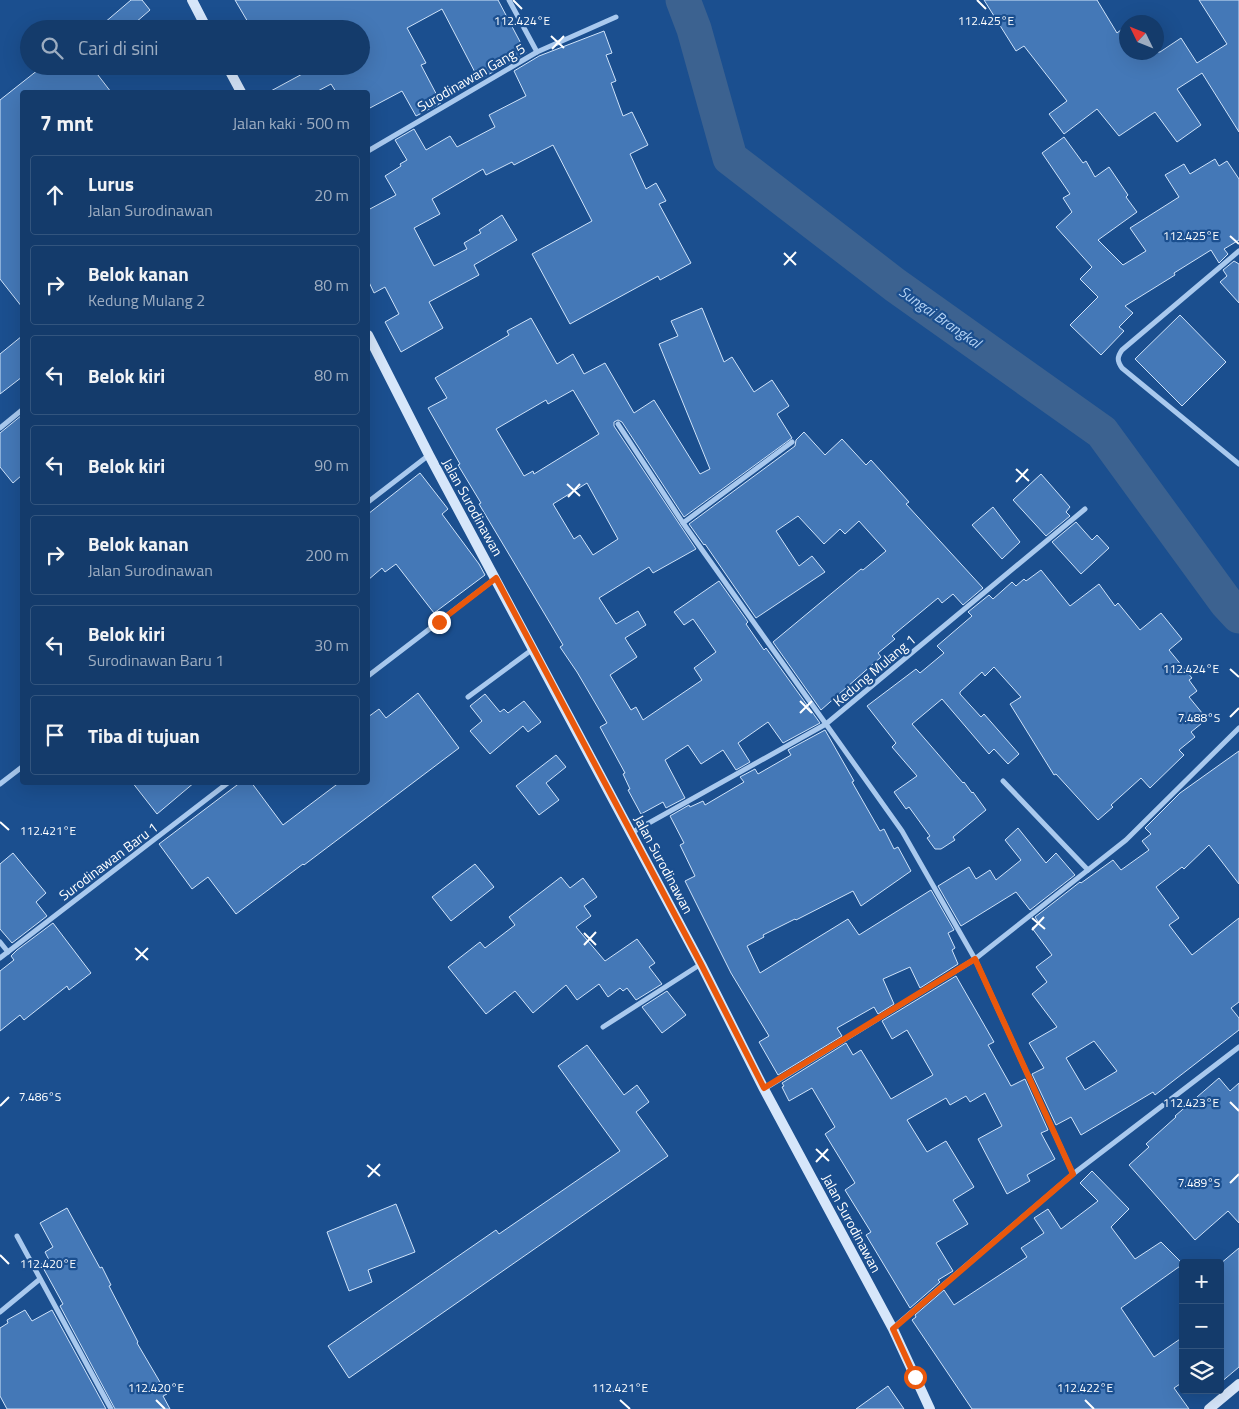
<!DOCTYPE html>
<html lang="id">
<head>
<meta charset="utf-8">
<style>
  :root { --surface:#143b6b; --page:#1d4271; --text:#f1f3f6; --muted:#9dadc1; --line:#33557e }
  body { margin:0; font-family:"Titillium Web",sans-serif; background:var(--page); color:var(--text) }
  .controls { position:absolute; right:15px; bottom:15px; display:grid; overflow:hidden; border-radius:5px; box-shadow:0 5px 20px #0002 }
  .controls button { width:45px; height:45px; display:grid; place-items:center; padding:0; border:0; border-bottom:1px solid var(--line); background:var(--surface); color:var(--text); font:25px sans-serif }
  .compass { position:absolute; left:1119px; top:15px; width:45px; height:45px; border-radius:50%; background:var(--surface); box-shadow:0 5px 20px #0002; rotate:313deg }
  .stop { position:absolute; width:15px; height:15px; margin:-11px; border:4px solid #ea580c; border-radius:50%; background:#fff }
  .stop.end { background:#ea580c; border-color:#fff; box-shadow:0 1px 5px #0008 }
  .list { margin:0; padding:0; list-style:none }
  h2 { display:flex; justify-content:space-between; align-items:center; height:65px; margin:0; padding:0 20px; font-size:21px }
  h2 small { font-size:16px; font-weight:400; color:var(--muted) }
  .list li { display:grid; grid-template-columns:32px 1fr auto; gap:15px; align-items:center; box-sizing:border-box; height:80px; margin:0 10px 10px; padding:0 10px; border:1px solid var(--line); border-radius:5px }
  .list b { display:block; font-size:19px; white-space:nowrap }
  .list p { margin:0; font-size:16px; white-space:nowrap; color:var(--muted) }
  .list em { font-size:16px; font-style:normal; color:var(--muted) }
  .icon { flex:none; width:28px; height:28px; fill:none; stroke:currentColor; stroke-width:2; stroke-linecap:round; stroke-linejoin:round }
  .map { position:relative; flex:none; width:1239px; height:1409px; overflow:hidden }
  .search { position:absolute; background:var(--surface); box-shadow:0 5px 20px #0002; left:20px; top:20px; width:350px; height:55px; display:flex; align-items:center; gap:12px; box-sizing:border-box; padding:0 18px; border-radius:28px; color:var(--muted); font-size:19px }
  .panel { position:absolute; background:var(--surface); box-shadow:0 5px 20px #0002; left:20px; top:90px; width:350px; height:695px; border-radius:5px }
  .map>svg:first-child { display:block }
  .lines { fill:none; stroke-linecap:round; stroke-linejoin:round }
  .river { stroke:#3c6290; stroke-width:35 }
  .building { fill:#4478b7; stroke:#cfe3fa; fill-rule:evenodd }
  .street { stroke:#a9c9ee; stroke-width:5 }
  .secondary { stroke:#d6e6fa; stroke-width:10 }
  .route { stroke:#ea580c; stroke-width:6 }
  .ticks { fill:none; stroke:#fff; stroke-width:2 }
  .labels { text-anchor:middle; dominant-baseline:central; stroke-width:4.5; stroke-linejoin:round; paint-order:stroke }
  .street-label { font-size:14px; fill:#fff; stroke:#1b4f8f }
  .water-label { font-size:15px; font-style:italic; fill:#b5d3f5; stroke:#1b4f8f }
  .ticks-label { font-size:12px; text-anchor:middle; fill:#fff; stroke:#1b4f8f; stroke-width:4.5; stroke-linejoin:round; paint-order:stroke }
</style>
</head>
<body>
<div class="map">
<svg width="1239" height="1409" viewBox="0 0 1239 1409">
  <rect width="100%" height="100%" fill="#1b4f8f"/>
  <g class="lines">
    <polyline class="river" points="683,0 694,29 730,158 895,285 1102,432 1226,602 1239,616"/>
  </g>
  <g class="building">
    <polygon points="131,0 142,0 150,10 128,29 97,29"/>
    <polygon points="235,0 498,0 526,53 479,80 442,9 407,28 426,63 421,65 441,103 416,116 402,91 368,109 368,92 336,92 331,84 316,92 269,92 317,66 361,66 361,29 252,29"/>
    <polygon points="984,0 1097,0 1117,33 1126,26 1126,52 1160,52 1181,38 1197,63 1227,44 1199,0 1239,0 1239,132 1202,73 1177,89 1201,125 1177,142 1155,112 1119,136 1097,109 1064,134 1049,114 1067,101 1024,46 1016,51"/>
    <polygon points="604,31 612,53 606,55 616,81 611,83 623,116 632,112 648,145 630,154 646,189 656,183 666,201 659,204 691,263 660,280 658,276 570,324 532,254 592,221 553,145 514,165 512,162 486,175 483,169 432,199 440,214 414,228 434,266 467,249 464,243 481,233 479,230 502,215 517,240 474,265 479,275 429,302 443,328 401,352 385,322 399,314 385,287 374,293 368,280 368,210 396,195 385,176 401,166 400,164 407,160 395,140 414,129 426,150 450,136 457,147 495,127 489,115 526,96 514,71 539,56"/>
    <polygon points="43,66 91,66 111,92 22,92 22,307 0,279 0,100"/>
    <polygon points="1064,137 1083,163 1086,161 1095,177 1109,167 1128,195 1126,197 1137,212 1098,240 1123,265 1146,251 1130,228 1179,197 1165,175 1184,164 1190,174 1215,159 1219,166 1227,161 1239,179 1239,240 1224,249 1228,254 1219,263 1211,250 1174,273 1175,275 1125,306 1133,313 1119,327 1124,331 1101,355 1070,325 1098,297 1080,279 1092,267 1056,227 1072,212 1063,198 1070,194 1042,153"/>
    <polygon points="1234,261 1239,264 1239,303 1220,282 1227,276 1223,270"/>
    <path d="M702,308L724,362L732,357L754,392L772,380L789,406L777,414L792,438L684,517L622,422L618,420L614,422V426L696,549L653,573L649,567L599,598L616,624L638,611L646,625L625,638L637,657L610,675L631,710L636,707L643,720L702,680L694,668L716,652L693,619L684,625L674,612L719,581L748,622L746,624L764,650L766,648L820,723L783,743L768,722L738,743L750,762L736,770L723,750L701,764L688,745L665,760L685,798L666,808L663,802L641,814L628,790L630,789L623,774L625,773L600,727L607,723L577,672L560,647L563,645L553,628L479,504L481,503L458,465L460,464L428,408L447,398L435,378L509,335L507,331L531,318L557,364L573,354L584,374L605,363L634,413L654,400L700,474L710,469L659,344L678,336L671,321ZM573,390L599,434L534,474L533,471L524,476L496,429L546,400L548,404ZM587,483L618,539L593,555L580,535L574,539L553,504Z"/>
    <polygon points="1180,315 1226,362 1182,406 1135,359"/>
    <polygon points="22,336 22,377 0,394 0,354"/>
    <polygon points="22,415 22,475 13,483 0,467 0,433"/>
    <polygon points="804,432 825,455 842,439 866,465 871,460 909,502 906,504 983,588 963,605 953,594 942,603 938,598 892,636 895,639 878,653 881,657 821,710 773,642 861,569 863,570 886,551 859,521 845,534 840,529 824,544 798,516 776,531 799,566 812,556 825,572 756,618 705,544 704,545 689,524 795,446 796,440"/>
    <polygon points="420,473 448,509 442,514 479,564 485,575 434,613 396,564 385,572 382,568 368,580 368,514"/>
    <polygon points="1041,474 1070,507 1066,512 1070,516 1046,536 1013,500"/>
    <polygon points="993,507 1020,542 1002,559 972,525"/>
    <polygon points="1076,522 1092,540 1097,535 1109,548 1081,574 1052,542"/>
    <polygon points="1041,570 1070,606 1099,584 1115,606 1118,603 1140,630 1161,613 1182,639 1169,650 1192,678 1189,680 1197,691 1189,697 1207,719 1191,732 1195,737 1179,750 1184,755 1150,788 1141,778 1111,805 1113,807 1098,820 1056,774 1054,775 1010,704 1021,697 994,667 985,676 982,672 960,692 960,694 981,717 984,714 1019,754 1008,764 994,749 989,754 942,699 912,724 963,783 964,782 972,793 973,792 986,810 953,837 955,840 941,849 935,849 927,838 930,836 909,807 906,809 894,792 917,776 892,747 896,743 867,706 916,669 920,673 944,653 937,646 972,616 968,612 989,595 993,599 1012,582 1016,586 1024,579 1026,581"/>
    <polygon points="418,693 459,748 304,865 303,864 236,914 208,877 192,889 159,844 241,782 251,782 283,825 340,782 368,782 368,717 379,709 386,718"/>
    <polygon points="485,694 500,712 504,709 508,713 524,701 541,722 528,732 523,726 490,754 470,731 482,721 470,706"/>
    <polygon points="825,730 854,781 852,782 880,831 884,829 894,849 898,847 911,871 861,906 853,891 796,920 795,919 763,935 764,937 747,946 760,973 848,919 859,935 931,890 954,930 948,933 955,948 952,950 958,964 920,988 910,967 883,979 894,1004 878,1014 874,1007 837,1028 842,1036 778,1075 759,1042 769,1036 731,973 685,881 695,876 680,845 684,843 670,816 689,805 690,807 703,801 705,805 744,782 740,777 755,769 758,774 791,755 788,750"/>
    <path d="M1239,751V884L1209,845L1184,869L1182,867L1156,887L1179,918L1169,925L1192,955L1239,918V1002L1231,1008L1239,1018V1030L1155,1095L1153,1092L1081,1135L1071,1117L1056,1125L1032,1074L1044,1068L1029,1043L1057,1027L1032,994L1047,982L1036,967L1052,955L1032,928L1039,923L1035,917L1080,882L1081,883L1113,860L1121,870L1149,850L1142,841L1151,834L1145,828L1180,793ZM1094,1041L1117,1071L1085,1090L1066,1058Z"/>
    <polygon points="556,755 566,767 546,783 559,800 539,815 516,786"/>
    <polygon points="132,782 195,782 157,814"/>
    <polygon points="1018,828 1046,863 1056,853 1075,875 1030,910 1016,892 961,926 938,886 969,867 976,879 990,870 996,880 1021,860 1005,840"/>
    <polygon points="13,853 46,893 36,902 47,916 12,943 0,929 0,864"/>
    <polygon points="475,864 494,887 451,921 432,897"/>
    <polygon points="561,877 570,888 583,878 597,897 584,906 591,916 576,927 605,961 637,939 655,963 649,967 662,984 636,1000 627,988 623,991 620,988 608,997 599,984 577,1000 566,985 533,1013 515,991 486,1014 448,967 480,942 485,948 515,925 509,917"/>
    <polygon points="53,923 91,973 69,990 67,986 24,1020 20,1015 0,1031 0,971 14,960 11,956 17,950"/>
    <polygon points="956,976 994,1042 988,1045 1011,1086 1025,1079 1048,1130 1041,1133 1055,1159 1027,1175 1030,1181 1007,1194 978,1139 1002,1126 985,1093 970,1102 966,1096 950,1105 946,1098 907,1120 927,1152 946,1141 974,1187 953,1200 968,1224 936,1243 953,1271 938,1280 940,1282 910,1308 866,1235 871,1232 845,1190 855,1183 825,1134 835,1127 812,1088 789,1101 782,1087 784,1086 782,1083 846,1043 853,1055 861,1050 891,1099 933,1075 907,1030 892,1039 882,1021"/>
    <polygon points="667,991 686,1015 662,1033 642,1007"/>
    <polygon points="587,1045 624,1095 637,1085 649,1102 636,1112 668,1156 349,1378 328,1346 496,1230 499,1234 620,1151 558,1066"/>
    <polygon points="1219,1078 1230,1091 1239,1083 1239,1223 1228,1211 1195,1240 1129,1165 1149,1147 1146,1144 1176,1117 1175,1116"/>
    <polygon points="1092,1171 1129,1209 1111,1227 1135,1259 1161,1242 1183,1264 1121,1308 1154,1357 1183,1337 1183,1382 1174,1388 1189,1409 972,1409 912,1320 916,1317 915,1315 944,1290 954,1305 1027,1257 1021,1248 1044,1233 1034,1218 1048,1209 1061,1229 1098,1201 1080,1183"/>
    <polygon points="396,1204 415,1252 368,1270 372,1282 349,1291 327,1232"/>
    <polygon points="67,1208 100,1268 102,1267 111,1285 109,1286 138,1342 137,1343 167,1394 163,1396 170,1409 115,1409 60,1306 63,1304 41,1264 49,1260 45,1252 53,1247 40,1223"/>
    <polygon points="1239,1248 1239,1367 1220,1383 1220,1264"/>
    <polygon points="25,1310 32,1321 52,1310 106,1409 7,1409 0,1396 0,1328 8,1323 7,1320"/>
    <polygon points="888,1386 904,1409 856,1409"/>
  </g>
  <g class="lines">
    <g class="street">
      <polyline points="509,0 537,52"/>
      <polyline points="368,151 537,52 616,17"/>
      <path d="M1239,251L1122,350C1117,357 1117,361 1122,368L1239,464"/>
      <polyline points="618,424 683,523 902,831 975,959 1073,1174"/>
      <polyline points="0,428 22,410"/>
      <polyline points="368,502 429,455"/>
      <polyline points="683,523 792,442"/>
      <polyline points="368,676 496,578"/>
      <polyline points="468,697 533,649"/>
      <polyline points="1003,781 1088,870"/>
      <polyline points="0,784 22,767"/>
      <polyline points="631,833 826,724 1085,509"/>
      <polyline points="0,942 8,952"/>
      <polyline points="0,958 229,782"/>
      <polyline points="603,1027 701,964"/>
      <polyline points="764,1089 975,959 1126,840 1239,728"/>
      <polyline points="17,1236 111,1409"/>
      <polyline points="0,1312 40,1279"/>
      <polyline points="893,1328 1073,1174 1239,1047"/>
    </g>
    <g class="secondary">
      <polyline points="192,0 207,29"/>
      <polyline points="227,66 241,92"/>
      <polyline points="368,335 429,455 701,964 764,1089 893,1329 930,1409"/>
      <polyline points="1209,1409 1239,1384"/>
    </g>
  </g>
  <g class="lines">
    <polyline class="route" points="439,622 496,578 701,964 764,1088 975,959 1073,1174 893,1329 915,1377"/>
  </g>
  <path class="ticks" d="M513,0L522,9M977,0L986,9M551,36L564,48M552,49L564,36M1230,236L1239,244M784,253L796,265M784,265L796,252M1016,469L1029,481M1016,482L1028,469M567,484L580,496M568,497L580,484M1230,669L1239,677M800,701L812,713M800,713L812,701M1230,717L1239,708M0,822L9,830M1032,918L1045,929M1032,930L1044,917M584,933L596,945M584,945L596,932M135,948L148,960M136,960L148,948M1230,1102L1239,1111M0,1106L9,1097M816,1149L829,1161M816,1162L828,1149M367,1165L380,1176M368,1177L380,1164M1230,1183L1239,1174M0,1255L9,1264M156,1400L165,1409M620,1400L630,1409M1085,1400L1094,1409"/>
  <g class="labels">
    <g class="street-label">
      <text transform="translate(471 77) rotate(-30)">Surodinawan Gang 5</text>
      <text transform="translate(473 507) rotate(61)">Jalan Surodinawan</text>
      <text transform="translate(874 670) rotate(-40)">Kedung Mulang 1</text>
      <text transform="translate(108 861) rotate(-37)">Surodinawan Baru 1</text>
      <text transform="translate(664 864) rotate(62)">Jalan Surodinawan</text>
      <text transform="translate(852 1223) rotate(62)">Jalan Surodinawan</text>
    </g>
    <g class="water-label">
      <text transform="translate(940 317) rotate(35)">Sungai Brangkal</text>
    </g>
  </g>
  <g class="ticks-label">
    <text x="522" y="25">112.424°E</text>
    <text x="986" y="25">112.425°E</text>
    <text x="1191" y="240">112.425°E</text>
    <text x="1191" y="673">112.424°E</text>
    <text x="1199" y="722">7.488°S</text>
    <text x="48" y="835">112.421°E</text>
    <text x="40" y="1101">7.486°S</text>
    <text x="1191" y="1107">112.423°E</text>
    <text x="1199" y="1187">7.489°S</text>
    <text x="48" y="1268">112.420°E</text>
    <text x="156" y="1392">112.420°E</text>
    <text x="620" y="1392">112.421°E</text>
    <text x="1085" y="1392">112.422°E</text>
  </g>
</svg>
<div class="controls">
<button>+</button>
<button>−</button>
<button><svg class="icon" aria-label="layers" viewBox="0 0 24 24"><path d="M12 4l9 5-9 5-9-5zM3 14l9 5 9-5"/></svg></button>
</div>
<svg class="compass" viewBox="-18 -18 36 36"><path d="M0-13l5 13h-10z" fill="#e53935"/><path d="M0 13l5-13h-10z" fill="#9dadc1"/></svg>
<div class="stop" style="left:915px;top:1377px"></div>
<div class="stop end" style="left:439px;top:622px"></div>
<div class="search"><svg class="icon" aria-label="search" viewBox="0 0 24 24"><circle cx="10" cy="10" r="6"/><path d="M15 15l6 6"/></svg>Cari di sini</div>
<section class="panel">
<h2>7 mnt<small>Jalan kaki · 500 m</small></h2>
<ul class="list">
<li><svg class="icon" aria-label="ahead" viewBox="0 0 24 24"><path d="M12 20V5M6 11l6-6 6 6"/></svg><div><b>Lurus</b><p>Jalan Surodinawan</p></div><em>20 m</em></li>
<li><svg class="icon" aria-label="right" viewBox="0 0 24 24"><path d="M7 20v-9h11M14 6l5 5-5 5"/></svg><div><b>Belok kanan</b><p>Kedung Mulang 2</p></div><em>80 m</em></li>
<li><svg class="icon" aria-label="left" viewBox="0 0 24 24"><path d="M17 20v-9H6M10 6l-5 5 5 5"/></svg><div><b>Belok kiri</b></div><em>80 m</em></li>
<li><svg class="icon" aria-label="left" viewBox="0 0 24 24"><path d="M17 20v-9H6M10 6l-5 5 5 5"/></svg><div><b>Belok kiri</b></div><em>90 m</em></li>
<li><svg class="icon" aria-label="right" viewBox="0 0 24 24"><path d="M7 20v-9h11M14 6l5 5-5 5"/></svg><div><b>Belok kanan</b><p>Jalan Surodinawan</p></div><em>200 m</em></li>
<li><svg class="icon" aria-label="left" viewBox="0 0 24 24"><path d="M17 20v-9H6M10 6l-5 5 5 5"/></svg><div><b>Belok kiri</b><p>Surodinawan Baru 1</p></div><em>30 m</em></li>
<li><svg class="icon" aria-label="arrive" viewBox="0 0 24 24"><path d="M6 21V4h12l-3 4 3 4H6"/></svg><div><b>Tiba di tujuan</b></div></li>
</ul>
</section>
</div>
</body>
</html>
